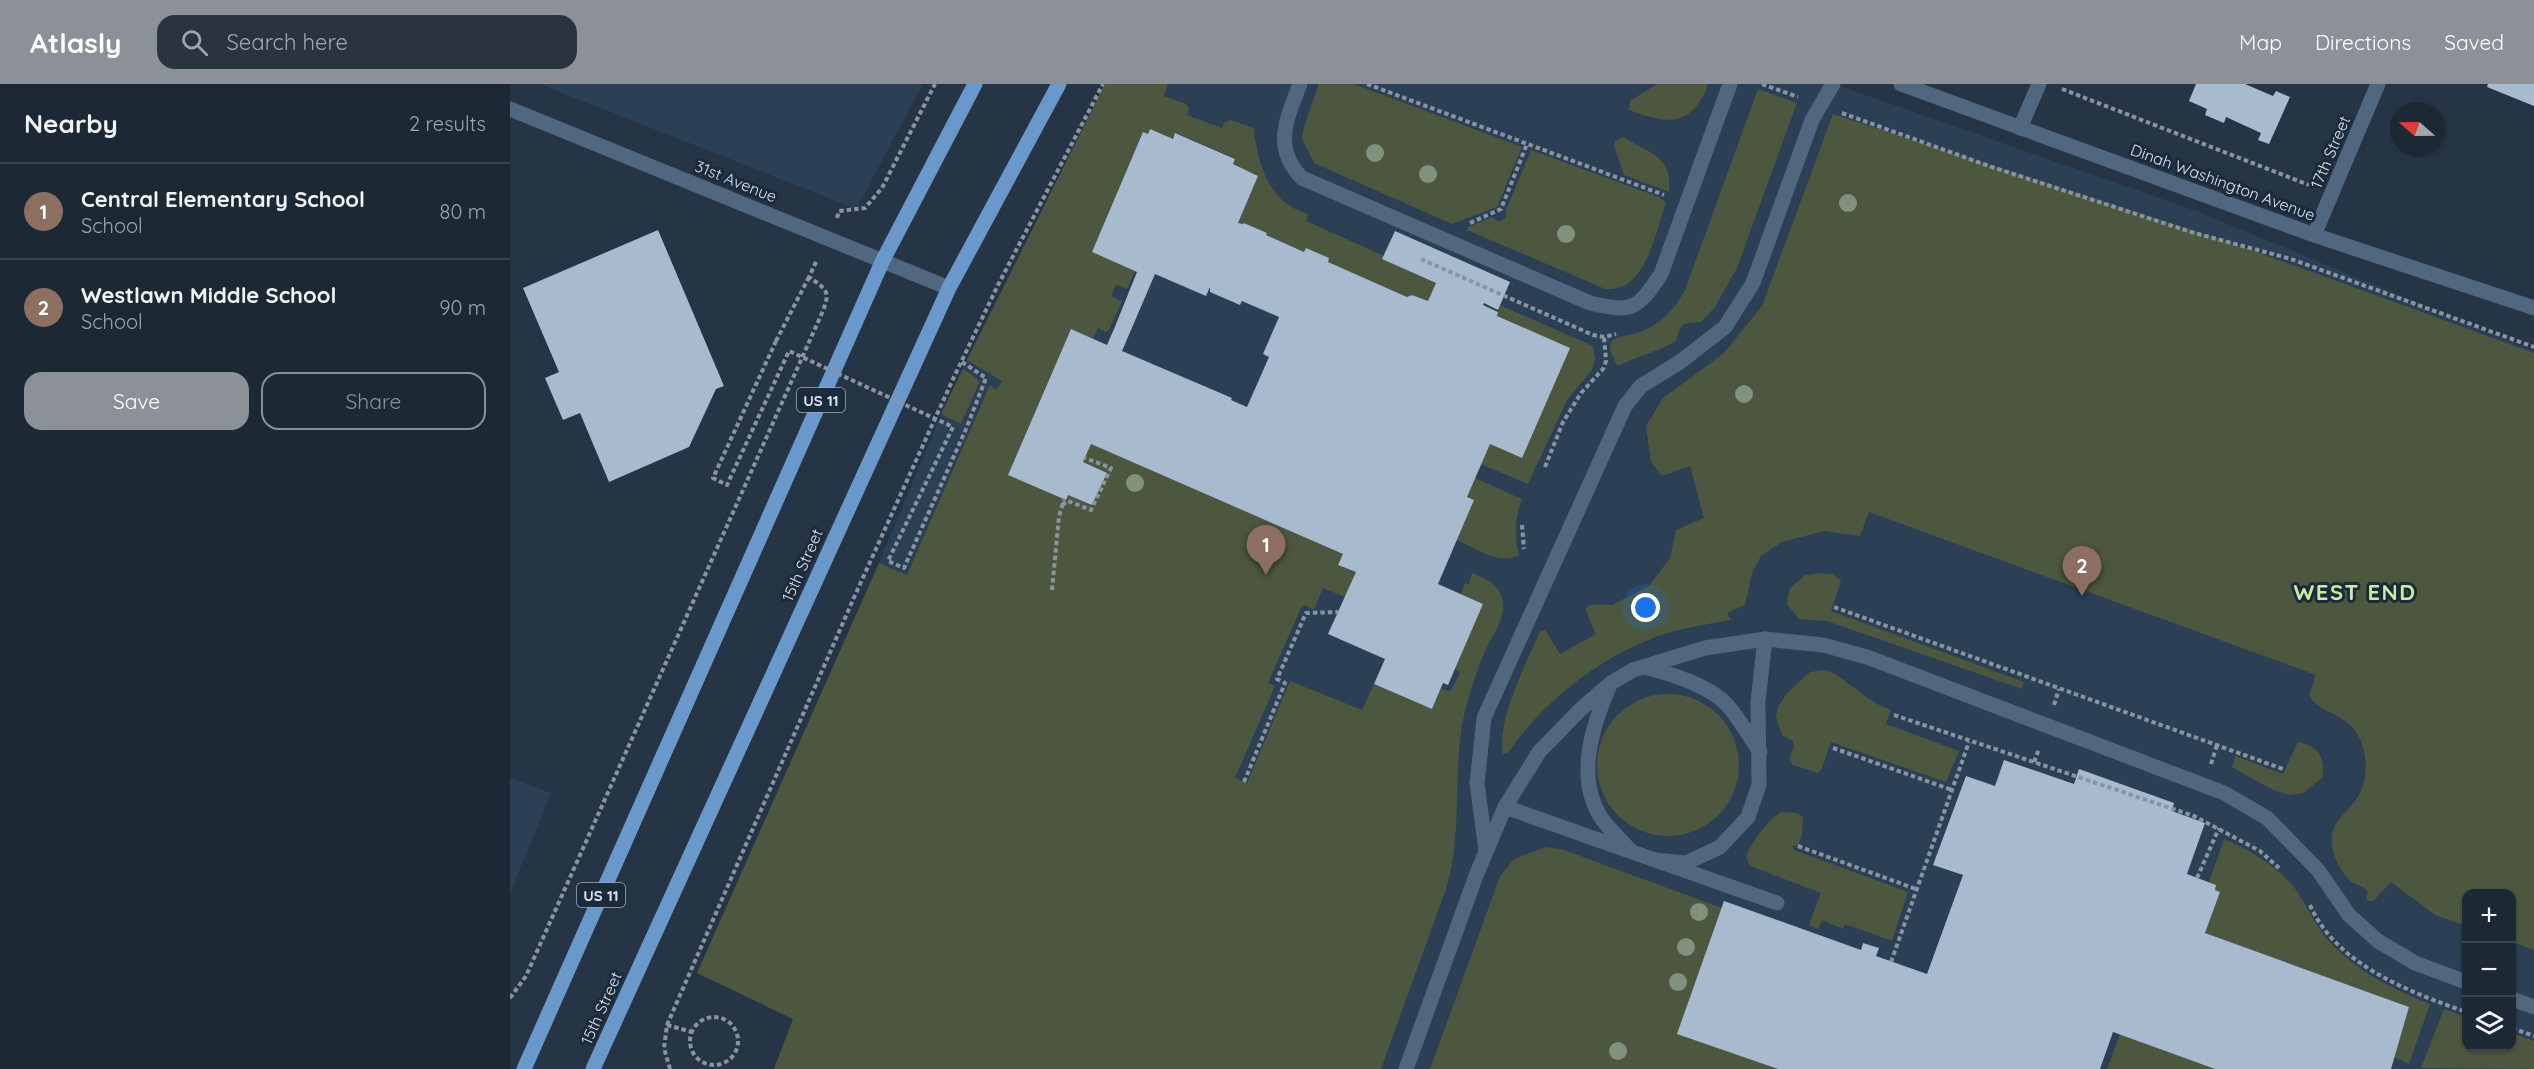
<!DOCTYPE html>
<html lang="en">
<head>
<meta charset="utf-8">
<style>
  :root { --surface:#1c2834; --page:#293440; --text:#f1f3f6; --muted:#a0a6ac; --line:#3a444f; --accent:#8c9099 }
  body { margin:0; font-family:Quicksand,sans-serif; background:var(--page); color:var(--text) }
  .controls { position:absolute; right:18px; bottom:18px; display:grid; overflow:hidden; border-radius:12px; box-shadow:0 2px 4px #0004 }
  .controls button { width:54px; height:54px; display:grid; place-items:center; padding:0; border:0; border-bottom:2px solid var(--line); background:var(--surface); color:var(--text); font:30px sans-serif }
  .compass { position:absolute; left:1880px; top:18px; width:54px; height:54px; border-radius:50%; background:var(--surface); box-shadow:0 2px 4px #0004; rotate:290deg }
  .you { position:absolute; left:1136px; top:524px; width:21px; height:21px; margin:-15px; border:4px solid #fff; border-radius:50%; background:#1a73e8; box-shadow:0 0 0 9px #1a73e833 }
  .badge { display:grid; place-items:center; width:39px; height:39px; border-radius:50%; background:var(--accent); color:#fff; font-size:20px; font-weight:700 }
  .pin { position:absolute; translate:-50% -50px; filter:drop-shadow(0 2px 3px #0008) }
  .pin::after { content:''; position:absolute; top:32px; width:21px; height:18px; background:inherit; clip-path:polygon(0 0,100% 0,50% 100%) }
  .list { margin:0; padding:0; list-style:none }
  h2 { display:flex; justify-content:space-between; align-items:center; height:78px; margin:0; padding:0 24px; font-size:26px }
  h2 small { font-size:20px; font-weight:400; color:var(--muted) }
  .list li { display:grid; grid-template-columns:39px 1fr auto; gap:18px; align-items:center; box-sizing:border-box; height:96px; padding:0 24px; border-top:2px solid var(--line) }
  .list b { display:block; font-size:22px; white-space:nowrap }
  .list p { margin:0; font-size:20px; white-space:nowrap; color:var(--muted) }
  .list em { font-size:20px; font-style:normal; color:var(--muted) }
  .actions { display:flex; gap:12px; padding:18px 24px }
  .actions a { flex:1; padding:14px 0; border:2px solid var(--accent); border-radius:18px; text-align:center; font-size:21px; color:var(--accent) }
  .actions .main { background:var(--accent); color:#fff }
  .icon { flex:none; width:33px; height:33px; fill:none; stroke:currentColor; stroke-width:2; stroke-linecap:round; stroke-linejoin:round }
  .map { position:relative; flex:none; width:2024px; height:985px; overflow:hidden }
  header { display:flex; align-items:center; gap:36px; box-sizing:border-box; height:84px; padding:0 30px; background:var(--accent); color:#fff }
  header strong { font-size:28px }
  nav { display:flex; gap:33px; margin-inline-start:auto; font-size:21px }
  .search { width:420px; height:54px; background:var(--page); display:flex; align-items:center; gap:15px; box-sizing:border-box; padding:0 21px; border-radius:18px; color:var(--muted); font-size:22px }
  main { display:flex }
  aside { flex:1; background:var(--surface) }
  .map>svg:first-child { display:block }
  .built { fill:#2b3f55; fill-rule:evenodd }
  .green { fill:#4d573f }
  .building { fill:#a7bace; fill-rule:evenodd }
  .lines { fill:none; stroke-linecap:round; stroke-linejoin:round }
  .path { stroke:#8894a1; stroke-width:4; stroke-dasharray:4.5 3; stroke-linecap:butt }
  .service { stroke:#51677f; stroke-width:15 }
  .minor { stroke:#51677f; stroke-width:15 }
  .primary { stroke:#6a98ca; stroke-width:15 }
  .path-bridge { stroke:#8894a1; stroke-width:4; stroke-dasharray:4.5 3; stroke-linecap:butt }
  .tree { fill:#80927d }
  .labels { text-anchor:middle; dominant-baseline:central; stroke-width:6; stroke-linejoin:round; paint-order:stroke }
  .shield { fill:#1c2b3b; stroke:#a0acb8; stroke-width:1.5 }
  .shield-label { font-size:15px; font-weight:bold; fill:#d9e3ed }
  .street-label { font-size:16px; fill:#d9e3ed; stroke:#1c2b3b }
  .district-label { font-size:22px; font-weight:bold; letter-spacing:1.5px; fill:#cceaa1; stroke:#1c2b3b }
</style>
</head>
<body>
<header>
<strong>Atlasly</strong>
<div class="search"><svg class="icon" aria-label="search" viewBox="0 0 24 24"><circle cx="10" cy="10" r="6"/><path d="M15 15l6 6"/></svg>Search here</div>
<nav><a>Map</a><a>Directions</a><a>Saved</a></nav>
</header>
<main>
<aside>
<h2>Nearby<small>2 results</small></h2>
<ul class="list">
<li><span class="badge" style="background:#8d6e63">1</span><div><b>Central Elementary School</b><p>School</p></div><em>80 m</em></li>
<li><span class="badge" style="background:#8d6e63">2</span><div><b>Westlawn Middle School</b><p>School</p></div><em>90 m</em></li>
</ul>
<div class="actions"><a class="main">Save</a><a>Share</a></div>
</aside>
<div class="map">
<svg width="2024" height="985" viewBox="0 0 2024 985">
  <rect width="100%" height="100%" fill="#263546"/>
  <g class="built">
    <polygon points="30,0 413,0 346,125"/>
    <path d="M600,0H1324L1689,128L2024,267V985H264L283,935L187,889L358,505L431,330L461,266ZM1956,810H2002V962H1956Z"/>
    <polygon points="0,694 41,709 0,809"/>
  </g>
  <g class="green">
    <path d="M595,0H658L654,12L676,20L679,25L677,31L712,44L715,38L721,36L744,44C747,79 759,120 798,130L796,137L874,172L873,175L926,199L918,217L902,211L897,213L818,178V174L796,164L794,168L756,151L757,149L735,139L733,140L728,139L748,92L723,80L725,74L666,49L663,55L633,49L582,168L625,187L617,205L606,201L601,212L612,217L599,246L596,248L588,244L583,255L561,245L498,391L556,416L581,360L833,470L828,481L846,488L835,513L813,504L804,526L795,521L791,524L758,599L765,602L725,694L737,699L780,597L852,626L864,600L922,625L931,604L940,608L950,589L945,584L973,520L951,510L955,499L959,500L962,489C978,495 995,504 993,524C993,539 979,556 974,570C966,588 960,608 955,627C941,685 954,748 936,805L871,985H264L283,935L187,889L369,479L397,491L480,301L486,306L492,297L457,276Z"/>
    <polygon points="809,0 844,0 1012,63 987,123 942,140 804,79 792,55 794,42"/>
    <path d="M1147,0H1195L1198,1C1181,44 1157,40 1119,26L1120,17Z"/>
    <path d="M1248,5L1287,19L1227,184L1205,223L1191,238C1172,239 1171,238 1166,257C1148,268 1127,272 1108,282C1103,273 1097,266 1102,257C1110,251 1120,252 1130,248C1151,240 1165,225 1175,206Z"/>
    <path d="M1323,30L1731,162L2024,269V866L2002,858V810H1956V842L1925,831L1881,798L1863,817H1858L1856,815L1858,808C1853,801 1850,803 1843,799C1837,796 1830,784 1827,778C1822,767 1819,753 1825,742C1828,734 1837,728 1842,721C1859,702 1860,669 1846,648C1833,630 1816,630 1802,616L1799,611L1806,591L1359,428L1350,452L1314,447L1272,458L1251,472L1242,489L1235,521L1217,529L1221,536C1193,541 1162,545 1136,557C1083,579 1031,620 999,668L993,670C986,637 1017,578 1030,547L1035,546L1050,570L1086,550L1075,525L1080,521H1102L1139,502L1160,474L1166,446L1194,434L1180,382L1152,392L1141,378L1136,342L1153,314L1213,270L1252,222Z"/>
    <path d="M1113,53C1138,69 1163,71 1159,108L1114,91L1104,62L1105,57Z"/>
    <path d="M1021,66L1149,113L1156,119C1145,149 1136,209 1095,205L957,146L958,143L982,133L989,138L996,134V126Z"/>
    <polygon points="990,221 1083,262 1085,275 1082,286 1057,316 1018,400 971,380 980,360 1012,374 987,232"/>
    <polygon points="453,285 470,297 451,340 431,330"/>
    <path d="M965,394L1012,415C1005,435 1004,449 1009,471C990,482 965,464 947,456L964,416L957,413Z"/>
    <polygon points="1311,489 1323,490 1331,497 1321,527 1514,598 1512,605 1317,537 1289,535 1277,520 1279,505 1295,491"/>
    <path d="M1316,586C1340,596 1356,618 1381,626L1376,640L1449,667L1436,698L1321,658L1312,684L1308,689L1283,681L1279,675L1284,663L1283,657L1272,651L1266,633L1268,623L1277,609L1300,588Z"/>
    <circle cx="1158" cy="681" r="71"/>
    <path d="M1788,658C1808,662 1816,673 1812,694L1793,709L1778,711L1759,704L1722,683L1725,672L1773,690Z"/>
    <path d="M1272,728L1288,729L1293,734L1292,751L1288,762L1283,761L1284,766L1398,808L1382,857L1335,840L1333,845L1312,836L1308,845L1299,841L1311,809L1240,782L1236,773C1240,760 1260,733 1272,728Z"/>
    <path d="M1714,755C1740,765 1775,787 1790,812C1800,828 1807,844 1820,858C1847,887 1884,906 1920,920L1899,980L1884,973L1899,923L1695,849L1710,808L1705,806L1706,801L1699,798Z"/>
    <polygon points="1036,763 1054,766 1212,824 1168,949 1268,985 920,985 990,792 1004,775"/>
    <polygon points="1934,925 1956,933 1956,962 2002,962 2002,949 2024,957 2024,985 1911,984"/>
    <polygon points="1610,950 1705,985 1597,985"/>
  </g>
  <g class="building">
    <polygon points="1686,0 1735,0 1763,12 1766,7 1780,13 1759,60 1748,56 1751,49 1716,33 1714,39 1695,31 1697,25 1679,17"/>
    <polygon points="1978,0 2024,0 2024,22 1977,3"/>
    <path d="M640,45L663,55L665,49L725,75L723,80L748,92L728,139L733,140L734,139L757,149L756,151L794,168L796,164L819,174L818,178L897,213L902,211L918,217L926,199L872,175L885,147L1000,198L988,226L974,219L973,221L988,228L987,232L1060,264L1012,374L980,360L957,413L964,416L928,500L973,520L938,601L933,599L922,625L864,600L875,575L818,550L846,488L828,481L833,470L581,360L573,378L597,389L582,421L558,411L556,416L498,391L561,245L597,261L604,245L627,188L582,168L633,48L638,50ZM645,190L696,212L700,203V208L730,221L732,217L769,233L753,270L759,273L737,323L721,316L722,314L612,267Z"/>
    <polygon points="148,146 214,302 206,305 179,363 99,398 70,329 53,336 35,294 49,288 13,204"/>
    <polygon points="1494,676 1564,700 1569,685 1664,719 1662,727 1695,739 1677,790 1706,801 1705,806 1710,808 1695,849 1899,923 1881,985 1705,985 1603,948 1590,985 1268,985 1167,950 1214,817 1351,866 1353,859 1369,864 1366,872 1417,890 1453,791 1423,781 1456,692 1485,702"/>
  </g>
  <g class="lines">
    <g class="path">
      <polyline points="857,0 1154,111"/>
      <polyline points="1252,0 1288,13"/>
      <polyline points="1552,5 1799,101"/>
      <polyline points="1332,29 1479,82 1681,148 1781,175 2024,263"/>
      <polyline points="327,134 329,127 355,124 372,104 425,0"/>
      <polyline points="960,139 991,125 1017,60"/>
      <polyline points="911,175 1083,251 1094,253 1106,250"/>
      <polyline points="266,257 299,193"/>
      <polyline points="452,278 476,294 456,345"/>
      <polyline points="1035,383 1053,338 1071,309 1093,285 1096,277 1094,253"/>
      <polyline points="552,421 558,417 581,426 601,384 575,374"/>
      <polyline points="1012,441 1014,465"/>
      <polyline points="542,506 549,432 554,416"/>
      <polyline points="1324,523 1773,685"/>
      <polyline points="1544,621 1549,605"/>
      <polyline points="1384,631 1684,732 1750,767 1769,784"/>
      <polyline points="1323,664 1442,706"/>
      <polyline points="1524,678 1529,665"/>
      <polyline points="1701,680 1707,661"/>
      <polyline points="734,698 775,599 767,595 796,529 828,528"/>
      <polyline points="1288,762 1406,805"/>
      <polyline points="1687,794 1709,744"/>
      <path d="M1800,821C1826,881 1900,908 1956,928"/>
      <polyline points="1381,878 1459,658"/>
      <path d="M0,914L16,892L312,229C321,207 317,206 299,193L307,176"/>
      <circle cx="204" cy="957" r="24"/>
      <polyline points="157,941 182,948"/>
      <polyline points="2002,944 2024,952"/>
      <polyline points="160,985 154,964 157,941 346,509 443,295 488,201 593,0"/>
    </g>
    <g class="service">
      <path d="M790,0C777,34 762,64 792,94L1080,219C1122,229 1127,226 1151,190L1220,0"/>
      <polyline points="1510,44 1529,0"/>
      <path d="M1134,583C1159,589 1201,602 1218,622C1230,636 1240,653 1250,668"/>
      <path d="M1099,603C1082,643 1065,695 1092,735C1100,746 1111,756 1120,766"/>
      <polyline points="995,723 1267,819"/>
      <polyline points="976,767 967,699 974,634 1115,322 1131,302 1170,278 1215,243 1243,199 1302,36 1323,0"/>
      <polyline points="1145,776 1176,779 1210,763 1238,733 1249,701 1248,617 1255,555"/>
      <polyline points="2002,915 2024,923"/>
      <polyline points="896,985 967,789 995,723 1029,668 1071,625 1101,599 1123,586 1195,564 1255,555 1313,561 1357,573 1714,709 1757,734 1808,786 1839,831 1868,857 1905,879 1956,898"/>
    </g>
    <g class="minor">
      <polyline points="1391,0 1804,151 2024,224"/>
      <polyline points="0,25 439,204"/>
      <polyline points="1804,151 1868,0"/>
    </g>
    <g class="primary">
      <polyline points="14,985 373,176 465,0"/>
      <polyline points="83,985 439,204 549,0"/>
    </g>
    <polyline class="path-bridge" points="266,257 203,394 217,401 279,267 443,343 378,477 394,484 456,345"/>
  </g>
  <g class="tree">
    <circle cx="865" cy="69" r="9"/>
    <circle cx="918" cy="90" r="9"/>
    <circle cx="1338" cy="119" r="9"/>
    <circle cx="1056" cy="150" r="9"/>
    <circle cx="1234" cy="310" r="9"/>
    <circle cx="625" cy="399" r="9"/>
    <circle cx="1189" cy="828" r="9"/>
    <circle cx="1176" cy="863" r="9"/>
    <circle cx="1168" cy="898" r="9"/>
    <circle cx="1108" cy="967" r="9"/>
  </g>
  <g class="labels">
    <g class="shield">
      <rect x="287" y="304" width="48" height="24" rx="4.5"/>
      <rect x="67" y="799" width="48" height="24" rx="4.5"/>
    </g>
    <g class="shield-label">
      <text x="311" y="316">US 11</text>
      <text x="91" y="811">US 11</text>
    </g>
    <g class="street-label">
      <text transform="translate(1820 68) rotate(-67)">17th Street</text>
      <text transform="translate(226 97) rotate(22)">31st Avenue</text>
      <text transform="translate(1713 98) rotate(20)">Dinah Washington Avenue</text>
      <text transform="translate(292 481) rotate(-66)">15th Street</text>
      <text transform="translate(91 924) rotate(-66)">15th Street</text>
    </g>
    <g class="district-label">
      <text x="1845" y="508">WEST END</text>
    </g>
  </g>
</svg>
<div class="controls">
<button>+</button>
<button>−</button>
<button><svg class="icon" aria-label="layers" viewBox="0 0 24 24"><path d="M12 4l9 5-9 5-9-5zM3 14l9 5 9-5"/></svg></button>
</div>
<svg class="compass" viewBox="-18 -18 36 36"><path d="M0-13l5 13h-10z" fill="#e53935"/><path d="M0 13l5-13h-10z" fill="#a0a6ac"/></svg>
<div class="you"></div>
<div class="pin badge" style="left:756px;top:491px;background:#8d6e63">1</div>
<div class="pin badge" style="left:1572px;top:512px;background:#8d6e63">2</div>
</div>
</main>
</body>
</html>
